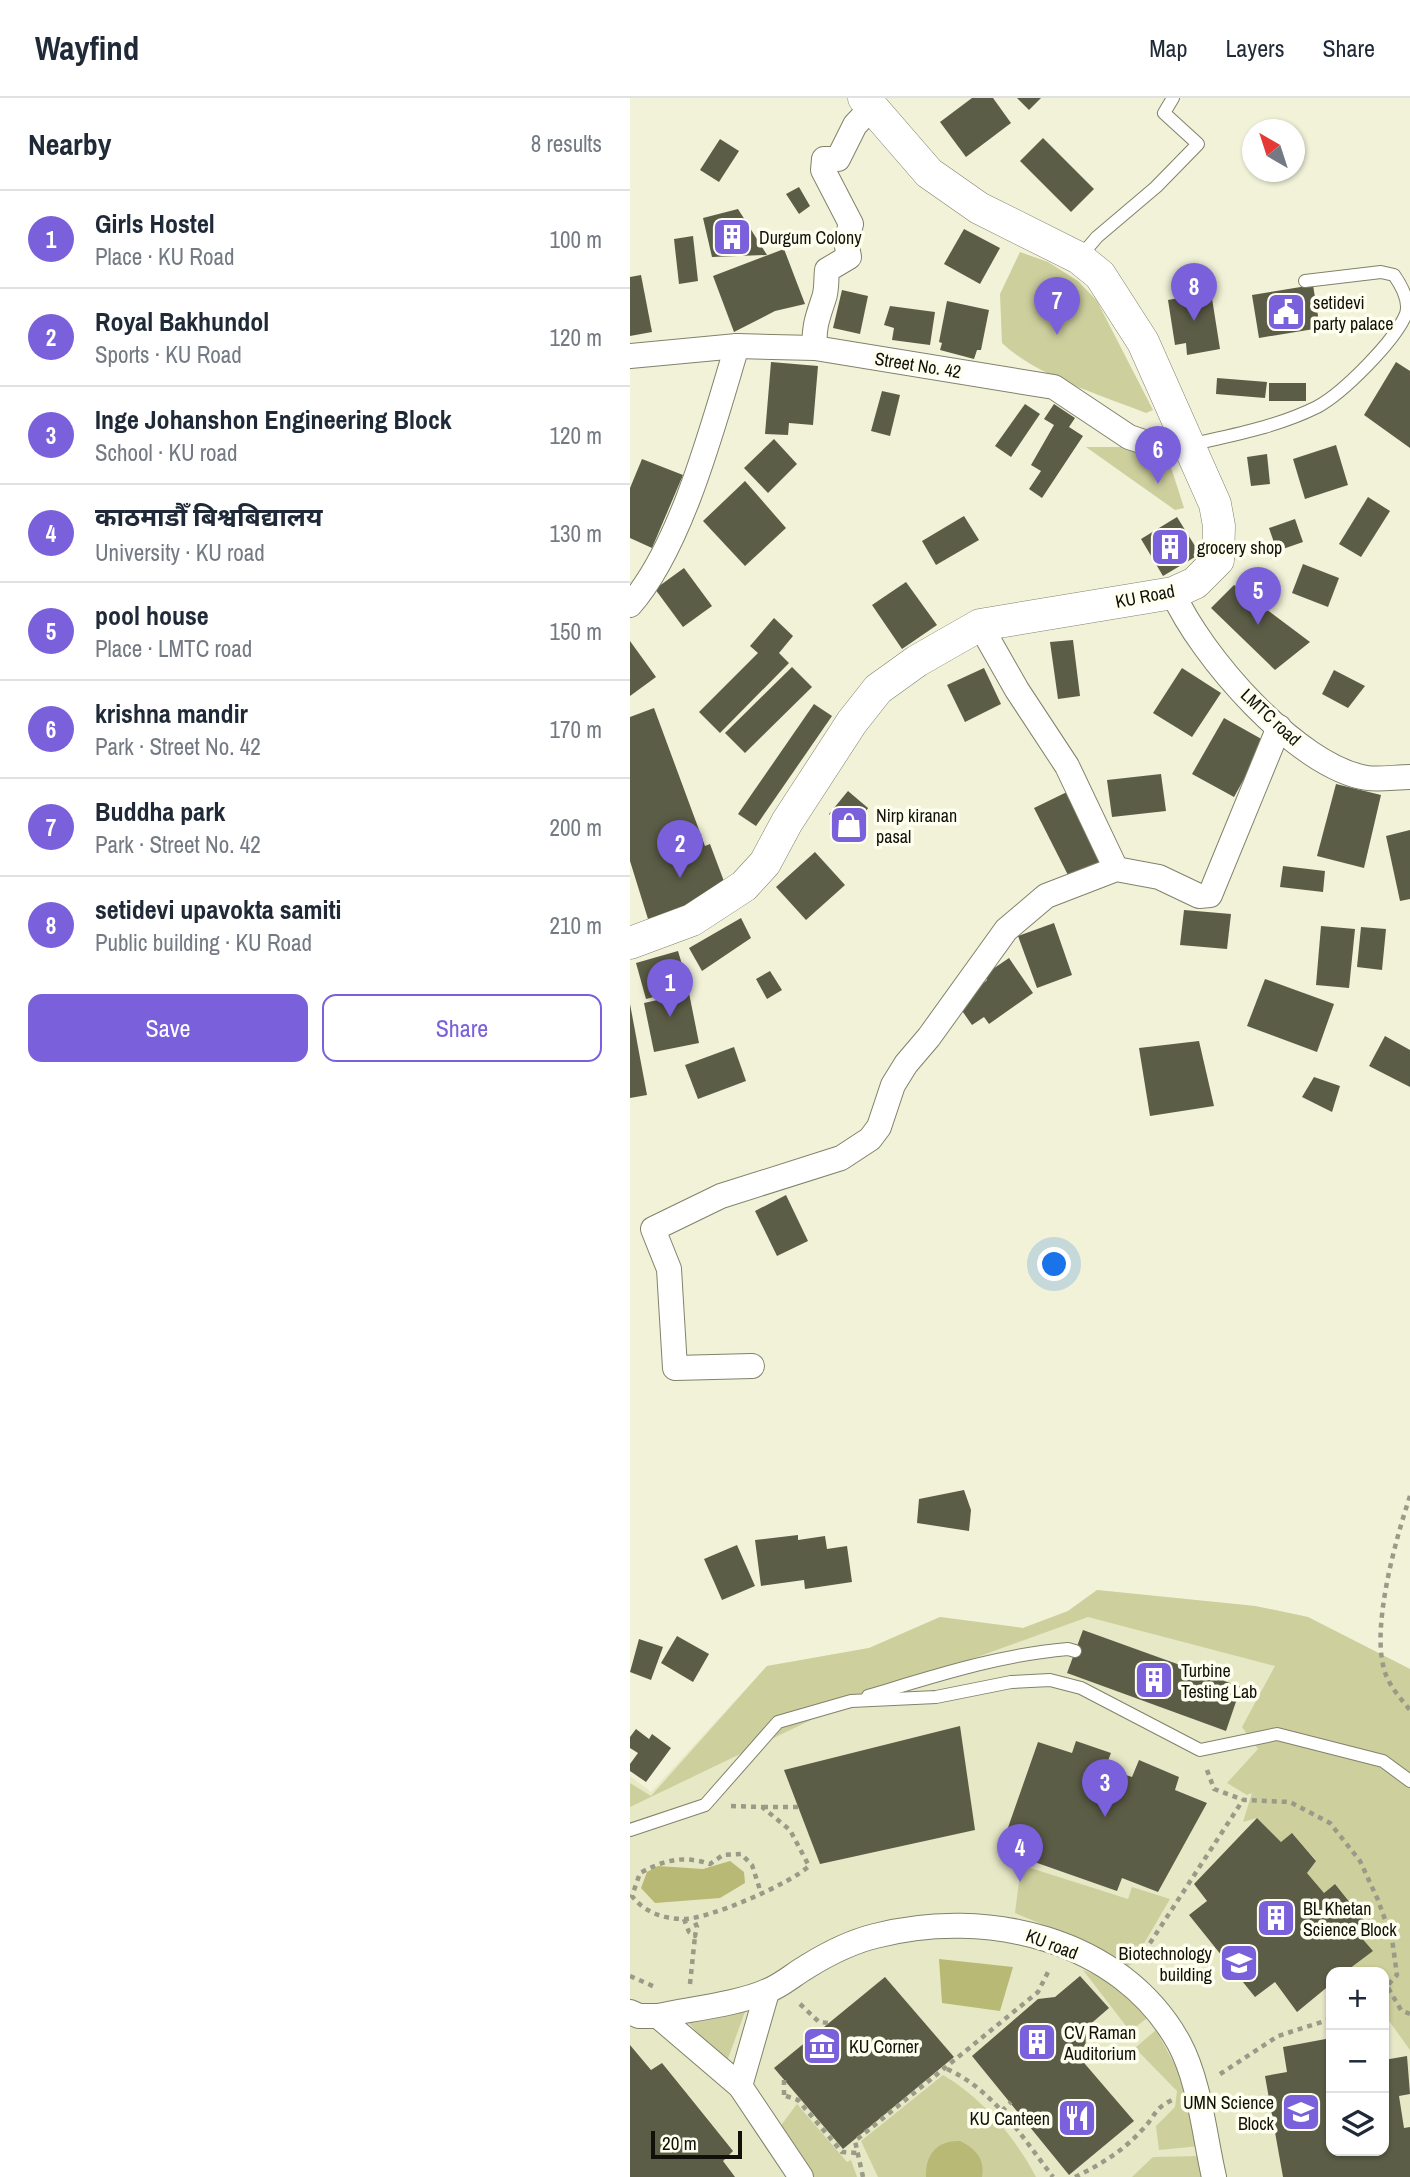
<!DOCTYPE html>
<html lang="en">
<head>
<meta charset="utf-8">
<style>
  :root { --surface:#fff; --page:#f2f2f3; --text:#1f2937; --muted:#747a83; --line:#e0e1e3; --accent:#7a61db }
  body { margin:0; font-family:"Archivo Narrow","Noto Sans Devanagari",sans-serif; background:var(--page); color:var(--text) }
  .controls { position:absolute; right:21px; bottom:21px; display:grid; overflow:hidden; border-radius:14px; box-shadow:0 2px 5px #0004 }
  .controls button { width:63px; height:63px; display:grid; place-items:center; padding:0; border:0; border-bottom:2px solid var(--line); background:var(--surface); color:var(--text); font:35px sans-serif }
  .compass { position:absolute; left:612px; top:21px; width:63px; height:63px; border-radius:50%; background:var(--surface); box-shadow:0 2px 5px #0004; rotate:321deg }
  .scale { position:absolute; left:21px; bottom:18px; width:91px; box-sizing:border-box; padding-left:7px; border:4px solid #111109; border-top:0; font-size:19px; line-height:24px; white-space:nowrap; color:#111109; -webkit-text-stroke:5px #feffef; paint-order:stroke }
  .you { position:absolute; left:425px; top:1167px; width:24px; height:24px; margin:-18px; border:5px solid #fff; border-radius:50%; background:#1a73e8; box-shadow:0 0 0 10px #1a73e833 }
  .badge { display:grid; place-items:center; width:46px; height:46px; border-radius:50%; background:var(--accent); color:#fff; font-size:23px; font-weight:700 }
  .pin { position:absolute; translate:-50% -58px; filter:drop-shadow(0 2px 4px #0008) }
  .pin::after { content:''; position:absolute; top:37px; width:24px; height:21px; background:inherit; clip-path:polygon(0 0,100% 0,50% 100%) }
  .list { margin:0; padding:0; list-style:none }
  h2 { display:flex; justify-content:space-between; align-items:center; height:91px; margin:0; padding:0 28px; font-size:30px }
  h2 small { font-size:23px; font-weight:400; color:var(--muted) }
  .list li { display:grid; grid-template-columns:46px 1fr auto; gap:21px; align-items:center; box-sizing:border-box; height:98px; padding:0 28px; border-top:2px solid var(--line) }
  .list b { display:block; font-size:26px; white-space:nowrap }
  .list p { margin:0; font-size:23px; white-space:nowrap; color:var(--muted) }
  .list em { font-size:23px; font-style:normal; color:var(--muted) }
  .actions { display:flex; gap:14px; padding:21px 28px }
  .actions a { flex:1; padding:16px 0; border:2px solid var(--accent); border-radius:14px; text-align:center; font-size:24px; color:var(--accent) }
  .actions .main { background:var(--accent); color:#fff }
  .icon { flex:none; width:38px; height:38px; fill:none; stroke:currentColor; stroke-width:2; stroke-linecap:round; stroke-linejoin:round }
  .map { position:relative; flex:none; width:780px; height:2079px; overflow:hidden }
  header { display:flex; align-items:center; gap:42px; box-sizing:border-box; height:98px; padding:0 35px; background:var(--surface); border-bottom:2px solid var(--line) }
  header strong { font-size:33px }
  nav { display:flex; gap:38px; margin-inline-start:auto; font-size:24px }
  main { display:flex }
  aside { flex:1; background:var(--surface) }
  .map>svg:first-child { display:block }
  .built { fill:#e7e8c6; fill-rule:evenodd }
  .green { fill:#cdcf9d }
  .water { fill:#b8b975 }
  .building { fill:#5c5d46 }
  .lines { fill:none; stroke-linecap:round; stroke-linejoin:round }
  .service-casing { stroke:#81826a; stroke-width:14 }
  .minor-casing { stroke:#81826a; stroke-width:26 }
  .tertiary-casing { stroke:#81826a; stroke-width:33 }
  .path { stroke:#999a87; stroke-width:4.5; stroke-dasharray:5 5; stroke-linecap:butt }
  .service { stroke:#fff; stroke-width:12 }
  .minor { stroke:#fff; stroke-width:24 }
  .tertiary { stroke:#fff; stroke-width:32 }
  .labels { text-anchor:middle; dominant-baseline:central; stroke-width:7; stroke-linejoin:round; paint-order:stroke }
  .poi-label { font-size:18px; fill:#111109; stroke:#feffef; text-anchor:start }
  .street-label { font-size:18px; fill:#111109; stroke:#feffef }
</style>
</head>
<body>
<header>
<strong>Wayfind</strong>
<nav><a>Map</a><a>Layers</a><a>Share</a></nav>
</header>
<main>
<aside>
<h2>Nearby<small>8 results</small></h2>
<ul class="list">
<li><span class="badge">1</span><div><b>Girls Hostel</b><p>Place · KU Road</p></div><em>100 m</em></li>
<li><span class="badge">2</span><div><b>Royal Bakhundol</b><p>Sports · KU Road</p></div><em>120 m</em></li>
<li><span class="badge">3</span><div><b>Inge Johanshon Engineering Block</b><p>School · KU road</p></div><em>120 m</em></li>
<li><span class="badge">4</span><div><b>काठमाडौँ बिश्वबिद्यालय</b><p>University · KU road</p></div><em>130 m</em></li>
<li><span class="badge">5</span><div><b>pool house</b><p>Place · LMTC road</p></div><em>150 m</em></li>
<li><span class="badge">6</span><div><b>krishna mandir</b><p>Park · Street No. 42</p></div><em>170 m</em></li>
<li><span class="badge">7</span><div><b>Buddha park</b><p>Park · Street No. 42</p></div><em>200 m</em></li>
<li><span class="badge">8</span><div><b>setidevi upavokta samiti</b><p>Public building · KU Road</p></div><em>210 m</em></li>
</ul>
<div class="actions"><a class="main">Save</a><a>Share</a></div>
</aside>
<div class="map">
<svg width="780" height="2079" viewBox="0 0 780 2079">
  <rect width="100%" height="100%" fill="#f1f2d8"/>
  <path class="built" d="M467,1492L625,1508L678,1519L780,1571V2079H0V1678L21,1694L137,1568L239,1550L310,1519L393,1530L438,1513ZM701,1874H754V2053H701Z"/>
  <g class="green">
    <path d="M390,154L418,164L448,183L467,203L523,312L516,315C471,297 407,278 372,245L370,196Z"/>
    <polygon points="456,349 494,349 539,363 554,410 545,412"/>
    <polygon points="467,1492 625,1508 678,1519 780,1571 780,1952 754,1916 754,1874 723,1874 720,1870 743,1853 724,1831 734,1821 705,1786 694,1795 677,1775 686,1762 663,1736 651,1744 627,1720 613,1724 622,1695 617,1697 597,1685 628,1651 612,1629 645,1568 458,1519 206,1610 0,1709 0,1685 21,1698 137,1568 239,1550 310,1519 393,1530 438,1513"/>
    <polygon points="391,1767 498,1801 502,1789 540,1801 502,1866 496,1869 457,1845 385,1815"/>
    <polygon points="453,1872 491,1887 520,1918 500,1933"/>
    <polygon points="116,1911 96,1966 55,1921"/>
    <polygon points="526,1932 559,1993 570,2048 529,2052 526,2028 545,2009 547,1993 505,1950"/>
    <path d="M313,1977C352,2000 385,2039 406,2079H248L231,2043Z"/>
    <polygon points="167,2006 217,2064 221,2062 227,2079 177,2079 146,2034"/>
    <polygon points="574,2058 578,2079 502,2079 523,2059"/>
  </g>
  <g class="water">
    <polygon points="100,1763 114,1774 115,1785 90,1800 25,1805 11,1790 17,1774 28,1768 73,1771"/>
    <polygon points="309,1861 383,1869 370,1913 312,1905"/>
    <path d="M330,2043C346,2051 355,2061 352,2079H296C295,2057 307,2042 330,2043Z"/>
  </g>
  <g class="building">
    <polygon points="342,0 363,0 381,25 336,59 310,24"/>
    <polygon points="387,0 411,0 399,12"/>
    <polygon points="413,40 464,91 441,114 390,63"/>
    <polygon points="90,41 109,53 89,84 70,72"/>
    <polygon points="169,89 180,108 169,116 156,96"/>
    <polygon points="108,111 137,157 82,159 73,120"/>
    <polygon points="334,131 370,150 350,186 314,166"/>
    <polygon points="63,138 68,183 49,186 44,141"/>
    <polygon points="154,151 175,206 145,213 104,234 83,178"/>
    <polygon points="11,177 22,234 0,238 0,179"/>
    <polygon points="683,187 690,230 629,240 622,197"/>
    <polygon points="212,192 238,198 230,236 203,230"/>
    <polygon points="581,194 590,251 557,257 556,245 545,247 538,202"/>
    <polygon points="317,203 359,212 351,252 347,252 344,261 310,252 312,245 309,244"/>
    <polygon points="260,208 305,214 300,247 262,242 264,230 254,227"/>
    <polygon points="141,264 188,268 183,327 159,325 158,337 135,336"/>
    <polygon points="766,264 780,273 780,350 734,317"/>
    <polygon points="587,280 637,284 635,300 586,296"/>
    <rect x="639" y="285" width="37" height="18"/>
    <polygon points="252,293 270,297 260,338 241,333"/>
    <polygon points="395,306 410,316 381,359 365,348"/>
    <polygon points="424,306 445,320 439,329 453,338 412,400 399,391 411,373 401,367 424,327 414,321"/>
    <polygon points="144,341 167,366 138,395 114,370"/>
    <polygon points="706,347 718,387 675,401 663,361"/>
    <polygon points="637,356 640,386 621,388 617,359"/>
    <polygon points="12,361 53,377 22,450 0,440 0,390"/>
    <polygon points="115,383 156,430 115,468 73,423"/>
    <polygon points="738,399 760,413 731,459 709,446"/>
    <polygon points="334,418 349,442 306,467 292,443"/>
    <polygon points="547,419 570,456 533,478 511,441"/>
    <polygon points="665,421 673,444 647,453 639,430"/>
    <polygon points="673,466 709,480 698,509 662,495"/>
    <polygon points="54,470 82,508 53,529 25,491"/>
    <polygon points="276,484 307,527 272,551 242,507"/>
    <polygon points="604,487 680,544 645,572 581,510"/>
    <polygon points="144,520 163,538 149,555 159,565 90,635 69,614 128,555 120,548"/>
    <polygon points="443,542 450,598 428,601 420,544"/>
    <polygon points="0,543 26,579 0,598"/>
    <polygon points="162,569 182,589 115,655 95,635"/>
    <polygon points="354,570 371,606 335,624 317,587"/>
    <polygon points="552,570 591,595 562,639 523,615"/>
    <polygon points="704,572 735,588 718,610 692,596"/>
    <polygon points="184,606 202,618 126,728 108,716"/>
    <polygon points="24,610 75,748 80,746 95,786 55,809 18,821 0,763 0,619"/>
    <polygon points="594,620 635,643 604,699 562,676"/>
    <polygon points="531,676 536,713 482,719 477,682"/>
    <polygon points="706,686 751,697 734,770 687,758"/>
    <polygon points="218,693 238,710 222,739 199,716"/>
    <polygon points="439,693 474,764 440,781 404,710"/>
    <polygon points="780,732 780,801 770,803 756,738"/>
    <polygon points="185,754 215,787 176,822 146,789"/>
    <polygon points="653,768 695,773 693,794 650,789"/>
    <polygon points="554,812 601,816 597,851 550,847"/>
    <polygon points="111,820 121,840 72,873 59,850"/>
    <polygon points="424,825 442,877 407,890 388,838"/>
    <polygon points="691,828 725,831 719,890 686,887"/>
    <polygon points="731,829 756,831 752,872 727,869"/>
    <polygon points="48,853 59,890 16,901 6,865"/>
    <polygon points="379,860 403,895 359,926 354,919 342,927 328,907 357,882 354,877"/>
    <polygon points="140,873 152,892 137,901 126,881"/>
    <polygon points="635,881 704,906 687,954 617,928"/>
    <polygon points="59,895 69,945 24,954 14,905"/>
    <polygon points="0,906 17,997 0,1000"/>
    <polygon points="755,938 780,952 780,989 739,968"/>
    <polygon points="569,943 584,1008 520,1018 509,950"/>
    <polygon points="104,949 116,983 68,1001 55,967"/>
    <polygon points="684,979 710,988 702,1014 672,999"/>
    <polygon points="156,1097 178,1143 147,1158 125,1113"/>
    <polygon points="334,1392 341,1412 339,1433 287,1425 289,1401"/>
    <polygon points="168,1437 168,1442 195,1438 197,1451 217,1448 222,1484 175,1491 174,1482 131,1488 125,1442"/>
    <polygon points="107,1447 125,1488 92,1502 74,1461"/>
    <polygon points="453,1532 611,1589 596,1633 437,1575"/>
    <polygon points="47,1538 79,1556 63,1584 31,1565"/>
    <polygon points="9,1541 33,1549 21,1582 0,1574"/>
    <polygon points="330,1628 345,1732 190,1766 154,1672"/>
    <polygon points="6,1631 19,1641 22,1636 41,1650 16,1684 0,1673 0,1666 8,1655 0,1650 0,1639"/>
    <polygon points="446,1643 481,1655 475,1670 502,1679 509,1662 549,1679 545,1692 577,1705 528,1794 492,1780 487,1793 393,1760 398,1749 374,1741 408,1644 442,1655"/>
    <polygon points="627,1720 651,1744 662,1735 686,1763 677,1775 694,1795 705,1786 734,1822 724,1831 743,1853 715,1874 701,1874 701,1886 667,1914 645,1884 625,1899 559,1817 577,1803 564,1786"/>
    <polygon points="450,1878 479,1910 456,1930 455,1966 504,2023 439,2077 342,1958 408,1901 425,1899"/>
    <polygon points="255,1879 324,1959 213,2051 144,1970"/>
    <polygon points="701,1940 701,2053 754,2053 754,1962 777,1958 780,1996 769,1998 774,2030 780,2029 780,2079 653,2079 635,1978 657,1974 653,1949"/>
    <polygon points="0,1947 21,1972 32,1965 66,2007 103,2053 93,2063 105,2079 0,2079"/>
  </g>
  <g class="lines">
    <g class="service-casing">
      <g id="service">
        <polyline points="450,159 467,139 526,89 568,46 534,15 543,0"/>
        <path d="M559,347C602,337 647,329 687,309C713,295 765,243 776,216C780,203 771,187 764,177L751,174L675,183"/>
        <path d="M238,1598C305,1578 368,1557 438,1551L445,1553"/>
        <polyline points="0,1732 75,1707 148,1624 221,1603 306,1599 381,1584 420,1582 451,1590 570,1652 647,1636 753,1663 780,1683"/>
      </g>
    </g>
    <g class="minor-casing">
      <g id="minor">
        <path d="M185,250C183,230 188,218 194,200C197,192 196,180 197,172L219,159L216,143L221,126L193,72L194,61H208L225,27L242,9"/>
        <polyline points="0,258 107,248 185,250 424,289 499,339 529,349 558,347"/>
        <path d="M543,495C570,557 667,669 737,680C750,682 766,679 780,679"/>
        <path d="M0,507C52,448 84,324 107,248"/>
        <polyline points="350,527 387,592 437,668 486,771"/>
        <polyline points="122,1268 45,1270 39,1171 23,1131 91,1098 211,1060 240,1041 249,1029 263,987 276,966 299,939 376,832 416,798 486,771 529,779 569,798 580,797 649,629"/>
        <polyline points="0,1914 9,1918 28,1918"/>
        <polyline points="110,1988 137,1894"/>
        <path d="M171,2079L110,1988L28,1918C60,1911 108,1906 137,1893C151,1888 164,1876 178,1868C199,1855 221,1844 245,1838C355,1809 491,1840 549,1945C570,1984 574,2036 584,2079"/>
      </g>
    </g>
    <g class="tertiary-casing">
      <polyline id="tertiary" points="0,845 62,822 114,788 135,765 157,724 222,624 248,591 287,563 350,527 543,495 565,485 588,462 589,428 585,406 513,244 470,177 449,160 349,110 299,75 234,0"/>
    </g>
    <g class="path">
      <path d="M780,1398C766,1440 739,1535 756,1577C761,1590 771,1601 780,1612"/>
      <polyline points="577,1672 584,1691 614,1702 660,1704 700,1725 730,1763 748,1802 762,1841 767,1877 757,1888 771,1912 780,1916"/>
      <path d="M101,1708L132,1709L160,1732L179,1768C160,1786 79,1821 54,1821C33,1821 14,1814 2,1798L10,1775C34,1762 53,1757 80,1766L93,1757L111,1756L122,1767L131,1795"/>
      <polyline points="133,1709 172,1709"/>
      <polyline points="54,1821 59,1834 65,1838 67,1829 63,1820"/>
      <polyline points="509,1862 613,1702"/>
      <polyline points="0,1878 25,1889"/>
      <polyline points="60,1886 65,1838"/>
      <polyline points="754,1903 764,1900"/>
      <polyline points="170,1906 189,1924 199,1925"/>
      <path d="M317,1971C364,1992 392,2039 423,2079"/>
      <polyline points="590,1976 648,1938 701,1921"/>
      <polyline points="154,1982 154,2000"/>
      <polyline points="156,1998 168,2002 212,2054 228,2055"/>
      <polyline points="372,2013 381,2004"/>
      <polyline points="233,2079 225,2043 408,1894 419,1872"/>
      <path d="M445,2079C470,2067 493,2053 512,2032C526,2018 523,2011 542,2002"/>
    </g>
    <use href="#service" class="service"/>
    <use href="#minor" class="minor"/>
    <use href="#tertiary" class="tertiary"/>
  </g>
  <defs>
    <g id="building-square" transform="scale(2.0125)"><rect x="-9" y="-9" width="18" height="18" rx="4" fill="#7a61db" stroke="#feffef"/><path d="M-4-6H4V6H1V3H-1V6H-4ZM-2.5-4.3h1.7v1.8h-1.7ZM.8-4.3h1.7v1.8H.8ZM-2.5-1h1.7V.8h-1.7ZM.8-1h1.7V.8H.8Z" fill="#fff"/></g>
    <g id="civic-square" transform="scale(2.0125)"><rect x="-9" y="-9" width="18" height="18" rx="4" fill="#7a61db" stroke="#feffef"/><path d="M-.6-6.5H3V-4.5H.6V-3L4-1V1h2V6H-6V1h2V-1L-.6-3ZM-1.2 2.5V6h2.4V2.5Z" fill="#fff"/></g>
    <g id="shop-square" transform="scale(2.0125)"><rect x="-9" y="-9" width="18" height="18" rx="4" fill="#7a61db" stroke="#feffef"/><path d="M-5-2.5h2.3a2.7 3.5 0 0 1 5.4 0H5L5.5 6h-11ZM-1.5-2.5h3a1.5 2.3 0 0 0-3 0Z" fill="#fff"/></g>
    <g id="school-square" transform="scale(2.0125)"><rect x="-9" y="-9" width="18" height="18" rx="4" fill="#7a61db" stroke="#feffef"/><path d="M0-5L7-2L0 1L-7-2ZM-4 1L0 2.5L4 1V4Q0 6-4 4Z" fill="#fff"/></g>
    <g id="museum-square" transform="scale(2.0125)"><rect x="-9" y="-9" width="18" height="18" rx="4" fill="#7a61db" stroke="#feffef"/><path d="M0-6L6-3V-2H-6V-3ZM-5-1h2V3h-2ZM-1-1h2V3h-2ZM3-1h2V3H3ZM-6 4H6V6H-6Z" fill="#fff"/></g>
    <g id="restaurant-square" transform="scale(2.0125)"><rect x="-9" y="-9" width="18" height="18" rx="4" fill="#7a61db" stroke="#feffef"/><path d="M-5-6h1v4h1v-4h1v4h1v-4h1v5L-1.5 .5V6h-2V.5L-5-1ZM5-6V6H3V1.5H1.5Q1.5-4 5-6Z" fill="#fff"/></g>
  </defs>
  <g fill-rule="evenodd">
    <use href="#building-square" x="102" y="139"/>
    <use href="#civic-square" x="656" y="214"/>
    <use href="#building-square" x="540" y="449"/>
    <use href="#shop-square" x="219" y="727"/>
    <use href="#building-square" x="524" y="1582"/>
    <use href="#building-square" x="646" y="1820"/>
    <use href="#school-square" x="609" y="1865"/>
    <use href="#building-square" x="407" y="1944"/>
    <use href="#museum-square" x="192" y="1948"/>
    <use href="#school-square" x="671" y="2014"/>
    <use href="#restaurant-square" x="447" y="2020"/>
  </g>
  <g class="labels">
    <g class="poi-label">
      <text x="129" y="139">Durgum Colony</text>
      <text x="683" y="204">setidevi<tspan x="683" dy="21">party palace</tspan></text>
      <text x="567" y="449">grocery shop</text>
      <text x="246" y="717">Nirp kiranan<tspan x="246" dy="21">pasal</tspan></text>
      <text x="551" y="1572">Turbine<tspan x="551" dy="21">Testing Lab</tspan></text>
      <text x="673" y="1810">BL Khetan<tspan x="673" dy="21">Science Block</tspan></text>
      <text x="582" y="1855" text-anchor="end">Biotechnology<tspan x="582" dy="21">building</tspan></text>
      <text x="434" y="1934">CV Raman<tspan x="434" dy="21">Auditorium</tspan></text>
      <text x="219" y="1948">KU Corner</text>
      <text x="644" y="2004" text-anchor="end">UMN Science<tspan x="644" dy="21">Block</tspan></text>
      <text x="420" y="2020" text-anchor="end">KU Canteen</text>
    </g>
    <g class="street-label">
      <text transform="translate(288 267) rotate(9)">Street No. 42</text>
      <text transform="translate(515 498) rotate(-11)">KU Road</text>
      <text transform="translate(641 619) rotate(43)">LMTC road</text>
      <text transform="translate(422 1846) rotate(21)">KU road</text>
    </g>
  </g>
</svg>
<div class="controls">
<button>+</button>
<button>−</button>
<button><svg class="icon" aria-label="layers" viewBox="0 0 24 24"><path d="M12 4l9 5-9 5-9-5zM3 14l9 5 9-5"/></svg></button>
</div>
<svg class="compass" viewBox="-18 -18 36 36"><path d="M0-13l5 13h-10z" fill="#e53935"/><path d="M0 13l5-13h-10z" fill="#747a83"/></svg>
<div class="scale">20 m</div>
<div class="you"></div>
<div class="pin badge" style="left:40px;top:919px">1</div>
<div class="pin badge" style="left:50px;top:780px">2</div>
<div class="pin badge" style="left:475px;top:1719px">3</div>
<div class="pin badge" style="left:390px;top:1784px">4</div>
<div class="pin badge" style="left:628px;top:527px">5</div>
<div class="pin badge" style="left:528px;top:386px">6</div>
<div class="pin badge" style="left:427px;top:237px">7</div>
<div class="pin badge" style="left:564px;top:223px">8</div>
</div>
</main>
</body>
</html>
